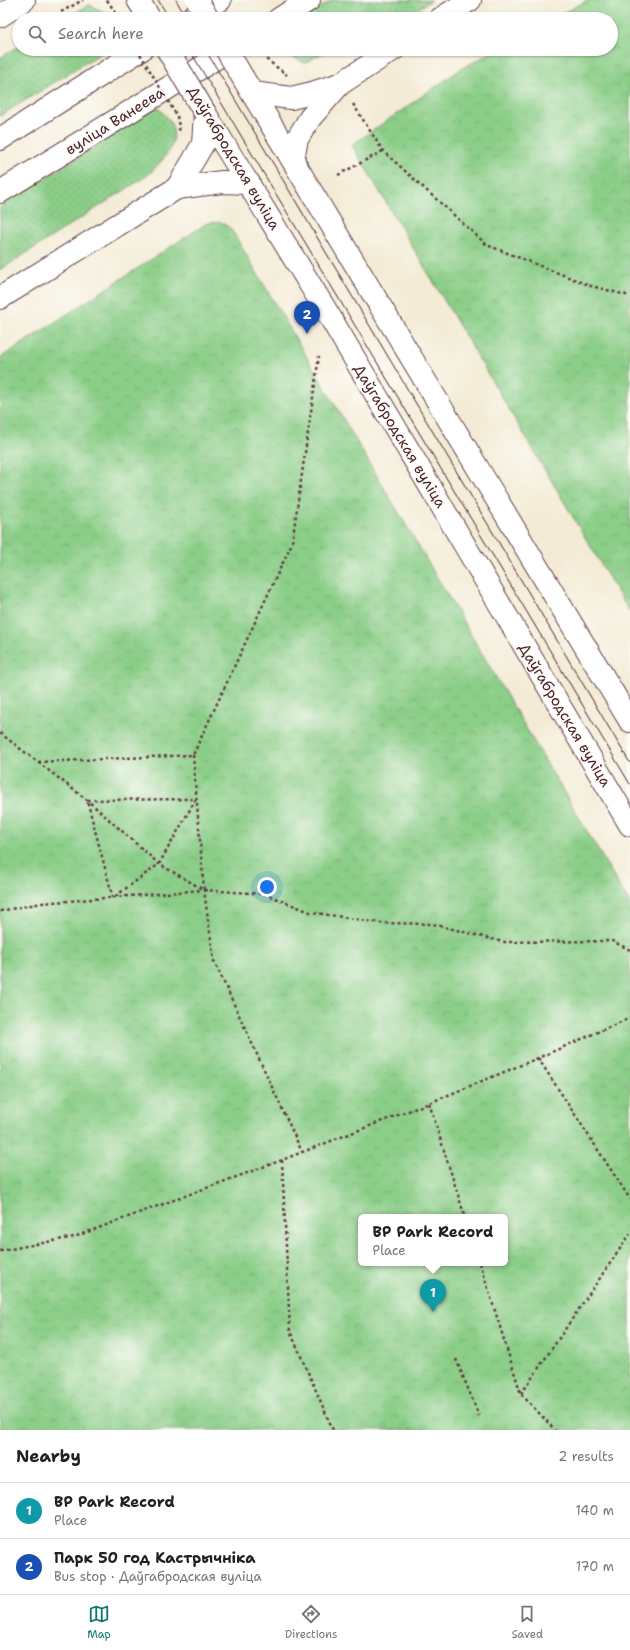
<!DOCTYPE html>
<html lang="en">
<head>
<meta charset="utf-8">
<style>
  :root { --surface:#fff; --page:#f2f2f2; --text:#202124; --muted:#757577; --line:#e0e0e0; --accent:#0f766e }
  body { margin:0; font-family:"Shantell Sans",sans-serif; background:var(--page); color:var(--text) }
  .you { position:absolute; left:267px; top:887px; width:14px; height:14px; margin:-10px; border:3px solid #fff; border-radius:50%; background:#1a73e8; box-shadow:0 0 0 6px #1a73e833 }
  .badge { display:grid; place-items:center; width:26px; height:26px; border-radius:50%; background:var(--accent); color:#fff; font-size:13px; font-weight:700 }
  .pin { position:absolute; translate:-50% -33px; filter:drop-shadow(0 1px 2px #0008) }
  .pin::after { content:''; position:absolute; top:21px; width:14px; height:12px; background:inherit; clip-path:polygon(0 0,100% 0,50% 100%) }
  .popup { position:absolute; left:358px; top:1214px; width:150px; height:52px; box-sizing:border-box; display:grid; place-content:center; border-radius:6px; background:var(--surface); filter:drop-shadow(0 1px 3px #0005); font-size:13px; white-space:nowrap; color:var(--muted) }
  .popup b { font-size:15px; color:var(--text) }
  .popup::after { content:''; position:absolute; left:50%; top:100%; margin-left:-8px; border:8px solid transparent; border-top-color:var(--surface) }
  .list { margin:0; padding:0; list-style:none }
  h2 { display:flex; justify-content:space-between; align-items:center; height:52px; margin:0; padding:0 16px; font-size:17px }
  h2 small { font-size:13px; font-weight:400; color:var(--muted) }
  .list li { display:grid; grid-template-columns:26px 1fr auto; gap:12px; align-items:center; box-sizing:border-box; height:56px; padding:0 16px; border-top:1px solid var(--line) }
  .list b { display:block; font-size:15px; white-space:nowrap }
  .list p { margin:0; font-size:13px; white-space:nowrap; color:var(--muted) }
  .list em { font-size:13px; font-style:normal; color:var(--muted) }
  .icon { flex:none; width:22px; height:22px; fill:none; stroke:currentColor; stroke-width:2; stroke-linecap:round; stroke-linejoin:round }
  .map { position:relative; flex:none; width:630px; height:1430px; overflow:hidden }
  .search { position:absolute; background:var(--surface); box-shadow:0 1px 3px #0004; left:12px; right:12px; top:12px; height:44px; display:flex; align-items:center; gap:10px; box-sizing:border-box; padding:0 14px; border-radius:22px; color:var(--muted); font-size:15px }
  .sheet { height:164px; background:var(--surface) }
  nav { display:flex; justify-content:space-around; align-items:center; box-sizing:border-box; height:56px; border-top:1px solid var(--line); background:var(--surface); font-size:11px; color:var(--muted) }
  nav a { display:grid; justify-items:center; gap:2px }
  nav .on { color:var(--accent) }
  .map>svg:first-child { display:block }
  .grass { fill:url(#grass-dots); stroke:#6a765a }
  .park { fill:url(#park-crowns); stroke:#6a765a; fill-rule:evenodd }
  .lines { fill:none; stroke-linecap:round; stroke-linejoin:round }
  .major-casing { stroke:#633e44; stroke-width:24 }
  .path { stroke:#633e44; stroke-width:2.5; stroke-dasharray:3 3; stroke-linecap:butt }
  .major { stroke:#fff; stroke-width:22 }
  .tram { stroke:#4a1f2b; stroke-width:1 }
  .major-bridge-casing { stroke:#633e44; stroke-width:24; stroke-linecap:butt }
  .path-bridge { stroke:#633e44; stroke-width:2.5; stroke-dasharray:3 3; stroke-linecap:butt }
  .major-bridge { stroke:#fff; stroke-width:22 }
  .labels { text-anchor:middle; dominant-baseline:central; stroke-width:3; stroke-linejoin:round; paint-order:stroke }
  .street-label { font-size:15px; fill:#4a1f2b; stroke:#fdfcf7 }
</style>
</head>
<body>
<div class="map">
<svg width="630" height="1430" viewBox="0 0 630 1430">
  <defs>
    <pattern id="grass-dots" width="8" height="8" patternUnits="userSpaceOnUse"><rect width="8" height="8" fill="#8bce88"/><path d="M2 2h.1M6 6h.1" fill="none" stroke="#79b076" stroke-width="1.8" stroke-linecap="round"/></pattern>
    <pattern id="park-crowns" width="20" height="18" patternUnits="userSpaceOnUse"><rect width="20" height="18" fill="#8bce88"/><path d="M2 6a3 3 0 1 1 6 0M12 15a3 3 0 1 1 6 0" fill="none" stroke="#79b076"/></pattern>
  </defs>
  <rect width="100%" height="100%" fill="#fdfcf7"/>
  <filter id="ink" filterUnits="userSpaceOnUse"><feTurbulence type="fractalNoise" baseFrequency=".025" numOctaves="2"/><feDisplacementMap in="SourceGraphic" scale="8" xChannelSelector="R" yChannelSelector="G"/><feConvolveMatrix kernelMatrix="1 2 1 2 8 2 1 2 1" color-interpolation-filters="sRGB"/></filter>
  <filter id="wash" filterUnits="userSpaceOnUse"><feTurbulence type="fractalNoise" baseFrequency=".012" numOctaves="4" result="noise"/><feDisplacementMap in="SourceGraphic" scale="16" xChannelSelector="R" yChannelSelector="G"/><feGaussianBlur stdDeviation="0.9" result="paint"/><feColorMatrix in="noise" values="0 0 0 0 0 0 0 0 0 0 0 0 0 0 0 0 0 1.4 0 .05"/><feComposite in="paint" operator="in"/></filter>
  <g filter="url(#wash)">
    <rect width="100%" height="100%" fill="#f3ebd5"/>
    <g class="grass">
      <polygon points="332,0 432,0 402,19 301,19"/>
      <polygon points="89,5 110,14 113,19 65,19"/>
      <polygon points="19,46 19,49 108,49 0,116 0,58"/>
      <polygon points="283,49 330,49 305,63 286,54"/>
      <path d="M157,107C161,111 167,116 170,121C182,144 162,160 148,175L0,270V207Z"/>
    </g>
    <g class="park">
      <polygon points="588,0 630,0 630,613 352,145 461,69 498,49 611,49 611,19 553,19"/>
      <path d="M221,222L231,229L630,904V1430H0V358L207,223ZM361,1217H505V1263H361Z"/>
    </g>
  </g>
  <g filter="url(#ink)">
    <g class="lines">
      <g class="major-casing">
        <g id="major">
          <polyline points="138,0 150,19"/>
          <polyline points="0,16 24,0"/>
          <polyline points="190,19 220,0"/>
          <polyline points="279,19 309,0"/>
          <polyline points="440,19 470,0"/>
          <polyline points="243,78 630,721"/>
          <polyline points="252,93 291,98 312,93 340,84 394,49"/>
          <polyline points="205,113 330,317 630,825"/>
          <polyline points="0,139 142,49"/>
          <polyline points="293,160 297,139 310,118 339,85"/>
          <polyline points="177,188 203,144 205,113"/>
          <polyline points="0,192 231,49"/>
          <polyline points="0,298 177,188 222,182 249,183"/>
        </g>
      </g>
      <g class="path">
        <polyline points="107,0 120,19"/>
        <polyline points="61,12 83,0"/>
        <polyline points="238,13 242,19"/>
        <polyline points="260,49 266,59 287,75"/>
        <polyline points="353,104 383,151 487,245 591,286 630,296"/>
        <polyline points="177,116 180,133"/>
        <polyline points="338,175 383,151"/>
        <polyline points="0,733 87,800 159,864 204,890 265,894 310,912 381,923 433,924 503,942 612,941 630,950"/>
        <polyline points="193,755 204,890"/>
        <polyline points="38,762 193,755 292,543 319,356"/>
        <polygon points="196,799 159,864 113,898 87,800"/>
        <polyline points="0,911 42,903 204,890 214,961 302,1152"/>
        <polyline points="538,1058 630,1199"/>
        <polyline points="429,1103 465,1217"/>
        <polyline points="282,1160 290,1331 333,1430"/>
        <polyline points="0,1251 74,1237 282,1160 429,1103 538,1058 630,1018"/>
        <polyline points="480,1263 521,1394 555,1430"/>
        <polyline points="456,1359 479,1416"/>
        <polyline points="521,1394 630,1234"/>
      </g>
      <use href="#major" class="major"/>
      <g class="tram">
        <polyline points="158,0 170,19"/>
        <polyline points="176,0 187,19"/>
        <polyline points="189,49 630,784"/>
        <polyline points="205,49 630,763"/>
      </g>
      <g class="major-bridge-casing">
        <g id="major-bridge">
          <polyline points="197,0 208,19"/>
          <polyline points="167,49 205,113"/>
          <polyline points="226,49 243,78"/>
        </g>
      </g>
      <polyline class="path-bridge" points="137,49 177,116"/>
      <use href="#major-bridge" class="major-bridge"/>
    </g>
  </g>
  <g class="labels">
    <g class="street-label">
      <text transform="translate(115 121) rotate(-32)">вуліца Ванеева</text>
      <text transform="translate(234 158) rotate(59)">Даўгабродская вуліца</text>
      <text transform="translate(400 436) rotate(59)">Даўгабродская вуліца</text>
      <text transform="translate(565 715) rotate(59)">Даўгабродская вуліца</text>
    </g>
  </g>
</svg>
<div class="you"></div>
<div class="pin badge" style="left:433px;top:1312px;background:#0f9aa8">1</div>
<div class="popup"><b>BP Park Record</b>Place</div>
<div class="pin badge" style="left:307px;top:334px;background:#1a4fb4">2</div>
<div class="search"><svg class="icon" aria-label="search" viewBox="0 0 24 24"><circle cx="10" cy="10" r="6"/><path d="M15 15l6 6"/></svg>Search here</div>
</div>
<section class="sheet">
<h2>Nearby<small>2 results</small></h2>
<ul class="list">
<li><span class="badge" style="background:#0f9aa8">1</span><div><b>BP Park Record</b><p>Place</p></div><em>140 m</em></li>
<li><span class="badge" style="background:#1a4fb4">2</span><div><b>Парк 50 год Кастрычніка</b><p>Bus stop · Даўгабродская вуліца</p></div><em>170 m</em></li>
</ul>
</section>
<nav>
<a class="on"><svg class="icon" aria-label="map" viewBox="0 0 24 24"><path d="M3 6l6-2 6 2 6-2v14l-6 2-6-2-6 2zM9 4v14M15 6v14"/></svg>Map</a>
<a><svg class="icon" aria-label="directions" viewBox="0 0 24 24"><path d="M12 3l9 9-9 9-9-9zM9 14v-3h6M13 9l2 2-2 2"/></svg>Directions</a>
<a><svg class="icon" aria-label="saved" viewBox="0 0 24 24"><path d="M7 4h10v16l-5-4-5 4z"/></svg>Saved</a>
</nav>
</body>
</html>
